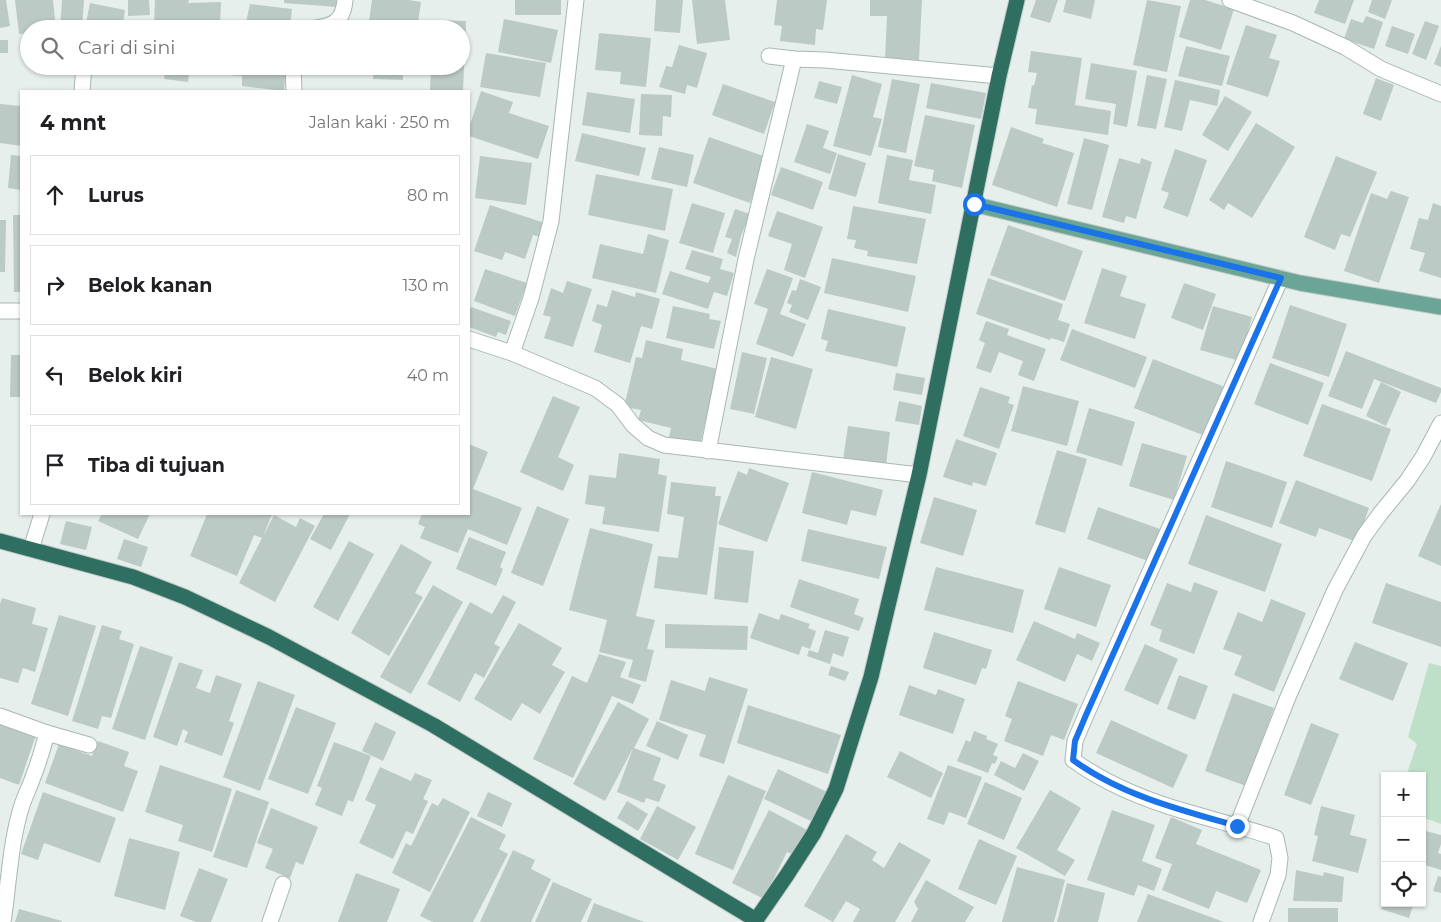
<!DOCTYPE html>
<html lang="id">
<head>
<meta charset="utf-8">
<style>
  :root { --surface:#fff; --page:#f6f6f6; --text:#202124; --muted:#757577; --line:#e0e0e0 }
  body { margin:0; font-family:Montserrat,sans-serif; background:var(--page); color:var(--text) }
  .controls { position:absolute; right:15px; bottom:15px; display:grid; overflow:hidden; border-radius:0px; box-shadow:0 1px 4px #0004 }
  .controls button { width:45px; height:45px; display:grid; place-items:center; padding:0; border:0; border-bottom:1px solid var(--line); background:var(--surface); color:var(--text); font:25px sans-serif }
  .stop { position:absolute; width:15px; height:15px; margin:-11px; border:4px solid #1a73e8; border-radius:50%; background:#fff }
  .stop.end { background:#1a73e8; border-color:#fff; box-shadow:0 1px 5px #0008 }
  .list { margin:0; padding:0; list-style:none }
  h2 { display:flex; justify-content:space-between; align-items:center; height:65px; margin:0; padding:0 20px; font-size:21px }
  h2 small { font-size:16px; font-weight:400; color:var(--muted) }
  .list li { display:grid; grid-template-columns:32px 1fr auto; gap:15px; align-items:center; box-sizing:border-box; height:80px; margin:0 10px 10px; padding:0 10px; border:1px solid var(--line); border-radius:0px }
  .list b { display:block; font-size:19px; white-space:nowrap }
  .list em { font-size:16px; font-style:normal; color:var(--muted) }
  .icon { flex:none; width:28px; height:28px; fill:none; stroke:currentColor; stroke-width:2; stroke-linecap:round; stroke-linejoin:round }
  .map { position:relative; flex:none; width:1441px; height:922px; overflow:hidden }
  .search { position:absolute; background:var(--surface); box-shadow:0 1px 4px #0004; left:20px; top:20px; width:450px; height:55px; display:flex; align-items:center; gap:12px; box-sizing:border-box; padding:0 18px; border-radius:28px; color:var(--muted); font-size:19px }
  .panel { position:absolute; background:var(--surface); box-shadow:0 1px 4px #0004; left:20px; top:90px; width:450px; height:425px; border-radius:0px }
  .map>svg:first-child { display:block }
  .green { fill:#bfe0c8 }
  .building { fill:#bbcac4 }
  .lines { fill:none; stroke-linecap:round; stroke-linejoin:round }
  .minor-casing { stroke:#a8b8b2; stroke-width:17 }
  .major-casing { stroke:#c2cac8; stroke-width:17 }
  .highway-casing { stroke:#c2cac8; stroke-width:17 }
  .minor { stroke:#fff; stroke-width:15 }
  .major { stroke:#6aa596; stroke-width:15 }
  .highway { stroke:#2f6f62; stroke-width:15 }
  .route { stroke:#1a73e8; stroke-width:6 }
</style>
</head>
<body>
<div class="map">
<svg width="1441" height="922" viewBox="0 0 1441 922">
  <rect width="100%" height="100%" fill="#e6efeb"/>
  <polygon class="green" points="1429,663 1441,666 1441,824 1422,817 1422,776 1406,776 1417,744 1408,737"/>
  <g class="building">
    <polygon points="0,0 6,0 10,26 0,28"/>
    <polygon points="15,0 53,0 56,29 29,29 29,33 19,34"/>
    <polygon points="62,0 84,0 82,29 60,29"/>
    <polygon points="128,0 149,0 150,15 128,16"/>
    <polygon points="155,0 189,0 188,3 221,2 220,24 245,27 250,4 292,9 290,29 167,29 154,26"/>
    <polygon points="284,0 338,0 337,7 284,3"/>
    <polygon points="372,0 409,0 421,2 417,29 368,29"/>
    <rect x="515" y="0" width="46" height="15"/>
    <polygon points="656,0 683,0 680,33 654,31"/>
    <polygon points="692,0 725,0 730,40 697,44"/>
    <polygon points="777,0 827,0 823,30 816,29 815,45 780,41 782,26 774,25"/>
    <polygon points="870,0 922,0 919,60 885,59 887,16 870,16"/>
    <polygon points="1036,0 1058,0 1050,23 1030,17"/>
    <polygon points="1066,0 1095,0 1091,19 1063,12"/>
    <polygon points="1147,0 1181,6 1167,72 1133,65"/>
    <polygon points="1190,0 1205,0 1234,9 1221,50 1179,37"/>
    <polygon points="1319,0 1354,0 1345,24 1314,13"/>
    <polygon points="1372,0 1392,0 1385,19 1368,12"/>
    <polygon points="90,3 125,10 122,29 85,28"/>
    <polygon points="1366,16 1383,22 1374,49 1344,39 1351,19 1363,23"/>
    <polygon points="504,19 558,30 551,63 498,52"/>
    <polygon points="433,20 466,21 463,91 430,91 431,66 461,66 461,29 432,29"/>
    <polygon points="1425,21 1439,26 1426,60 1412,54"/>
    <polygon points="1246,25 1277,35 1269,58 1280,61 1268,97 1226,84"/>
    <polygon points="1392,26 1415,34 1408,54 1385,46"/>
    <polygon points="599,33 651,38 646,87 620,84 621,72 595,70"/>
    <rect x="0" y="40" width="8" height="13"/>
    <polygon points="679,45 707,53 697,88 687,85 685,94 659,87 666,66 672,67"/>
    <polygon points="1186,46 1230,56 1222,86 1178,76"/>
    <polygon points="1441,46 1441,67 1434,64"/>
    <polygon points="1031,51 1082,58 1075,105 1111,111 1108,135 1035,124 1037,109 1028,108 1032,85 1034,86 1037,73 1028,72"/>
    <polygon points="486,53 546,63 540,97 480,87"/>
    <polygon points="1091,63 1137,71 1127,127 1113,124 1116,104 1085,99"/>
    <polygon points="131,66 161,66 161,74 130,70"/>
    <polygon points="166,66 190,66 188,82 164,79"/>
    <polygon points="217,66 286,66 284,91 242,86 242,76 217,74"/>
    <polygon points="374,66 403,66 403,80 373,79"/>
    <polygon points="852,75 882,84 873,117 882,119 871,156 833,146"/>
    <polygon points="1147,75 1167,79 1156,129 1137,126"/>
    <polygon points="1376,78 1394,85 1381,121 1363,114"/>
    <polygon points="892,79 920,84 906,153 878,147"/>
    <polygon points="1175,80 1220,90 1217,106 1190,100 1182,131 1164,127"/>
    <polygon points="819,81 842,87 837,104 814,98"/>
    <polygon points="931,83 986,93 981,119 926,108"/>
    <polygon points="723,84 775,102 764,134 712,115"/>
    <polygon points="481,91 513,102 509,113 549,126 538,159 469,136 469,128"/>
    <polygon points="587,92 635,99 630,133 582,125"/>
    <polygon points="641,94 672,95 671,117 663,116 662,136 639,135"/>
    <polygon points="1225,96 1252,112 1228,151 1202,135"/>
    <polygon points="0,104 21,106 21,146 0,143"/>
    <polygon points="925,115 975,125 962,188 932,181 934,170 914,166"/>
    <polygon points="1256,123 1295,147 1252,218 1228,203 1224,210 1209,200"/>
    <polygon points="807,124 829,131 823,148 837,153 830,174 794,162"/>
    <polygon points="1011,127 1044,139 1042,143 1074,153 1057,207 992,185"/>
    <polygon points="582,133 646,148 639,176 575,161"/>
    <polygon points="709,137 766,157 750,203 693,183"/>
    <polygon points="1084,138 1109,145 1092,210 1067,204"/>
    <polygon points="659,147 694,155 687,187 651,179"/>
    <polygon points="1175,149 1207,160 1188,217 1163,208 1169,193 1161,190"/>
    <polygon points="838,154 866,163 856,197 828,189"/>
    <polygon points="11,155 21,156 21,190 8,188"/>
    <polygon points="887,155 913,160 909,180 936,185 931,214 878,203"/>
    <polygon points="480,156 532,163 526,205 475,198"/>
    <polygon points="1336,156 1377,172 1350,237 1341,234 1335,250 1304,237"/>
    <polygon points="1119,158 1140,164 1141,158 1152,162 1136,219 1126,216 1124,223 1102,217"/>
    <polygon points="781,167 823,182 813,210 771,195"/>
    <polygon points="596,174 673,189 665,231 588,215"/>
    <polygon points="1391,191 1409,197 1379,283 1344,271 1371,193 1387,199"/>
    <polygon points="692,203 725,213 713,253 679,243"/>
    <polygon points="1433,203 1441,206 1441,278 1419,271 1425,253 1410,249 1419,218 1428,220"/>
    <polygon points="490,205 545,223 540,237 533,235 525,259 505,252 502,260 474,251"/>
    <polygon points="853,206 926,219 917,264 867,256 868,251 854,248 856,240 847,239"/>
    <polygon points="735,209 750,214 741,236 736,257 727,253 732,239 725,237"/>
    <polygon points="777,211 823,227 805,278 784,270 792,244 768,236"/>
    <polygon points="13,215 21,215 21,292 14,292"/>
    <polygon points="0,220 6,220 5,272 0,272"/>
    <polygon points="1008,225 1083,251 1065,301 990,275"/>
    <polygon points="648,234 669,240 656,293 592,278 600,244 643,254"/>
    <polygon points="692,250 723,259 720,269 734,273 727,296 714,292 708,309 662,294 670,271 708,283 711,277 685,269"/>
    <polygon points="832,258 916,276 908,312 824,293"/>
    <polygon points="1102,268 1127,276 1120,296 1146,304 1135,339 1084,323"/>
    <polygon points="485,269 527,283 515,316 474,301"/>
    <polygon points="767,269 793,278 780,314 806,324 793,357 756,344 768,309 754,304"/>
    <polygon points="988,278 1063,304 1058,320 1070,324 1064,342 1051,338 1050,340 976,314"/>
    <polygon points="800,279 821,287 808,320 789,312 792,305 787,303 792,290 796,291"/>
    <polygon points="567,281 592,289 573,347 544,338 551,317 543,315 551,288 563,293"/>
    <polygon points="1184,283 1216,294 1203,330 1171,318"/>
    <polygon points="612,290 635,297 636,292 660,299 652,329 641,326 630,363 594,352 602,325 592,321 597,304 607,307"/>
    <polygon points="1290,305 1347,324 1329,377 1272,358"/>
    <polygon points="673,306 710,314 709,319 721,321 714,349 666,338"/>
    <polygon points="1213,306 1252,317 1240,361 1200,350"/>
    <polygon points="471,307 511,321 506,335 498,332 496,337 469,327 469,313"/>
    <polygon points="828,309 906,327 897,367 825,351 828,341 821,339"/>
    <polygon points="986,321 1009,329 1007,335 1046,349 1034,381 1018,375 1023,361 999,352 991,373 976,368 985,343 979,340"/>
    <polygon points="1072,329 1147,357 1135,388 1060,360"/>
    <polygon points="646,340 683,349 681,360 718,369 700,444 669,437 671,428 638,420 641,410 624,407 636,357 642,358"/>
    <polygon points="1346,351 1441,388 1441,392 1436,403 1374,379 1362,409 1328,396"/>
    <polygon points="742,352 767,358 754,414 730,409"/>
    <polygon points="11,355 21,355 21,397 10,397"/>
    <polygon points="771,357 813,369 796,429 755,417"/>
    <polygon points="1153,359 1225,387 1205,436 1134,408"/>
    <polygon points="1270,363 1324,383 1308,425 1254,404"/>
    <polygon points="896,373 925,378 922,395 893,390"/>
    <polygon points="1381,382 1401,392 1386,426 1366,416"/>
    <polygon points="1023,386 1079,401 1067,446 1011,431"/>
    <polygon points="980,387 1010,397 1008,403 1014,405 999,449 963,436"/>
    <polygon points="553,396 580,407 558,457 574,465 563,491 520,472"/>
    <polygon points="899,401 922,406 919,425 895,421"/>
    <polygon points="1322,404 1391,429 1372,481 1303,456"/>
    <polygon points="1089,408 1135,422 1122,466 1076,452"/>
    <polygon points="848,426 890,432 886,465 843,460"/>
    <polygon points="956,439 997,453 986,486 973,482 972,486 943,477"/>
    <polygon points="1142,443 1187,456 1174,500 1129,486"/>
    <polygon points="469,444 488,452 473,489 522,508 507,545 468,529 458,553 420,538 425,527 418,524 422,514 469,514"/>
    <polygon points="1057,450 1087,459 1065,533 1035,524"/>
    <polygon points="619,453 660,459 658,474 667,476 659,532 602,524 605,507 585,504 589,475 616,478"/>
    <polygon points="1226,461 1287,482 1272,528 1211,507"/>
    <polygon points="749,468 789,483 767,542 718,524 738,471 747,475"/>
    <polygon points="812,472 883,490 876,516 851,510 847,525 802,513"/>
    <polygon points="1296,480 1369,508 1357,542 1319,528 1316,537 1279,523"/>
    <polygon points="671,482 716,487 715,496 721,496 707,595 654,588 658,556 678,558 684,517 667,514"/>
    <polygon points="934,497 977,510 963,556 920,543"/>
    <polygon points="1441,504 1441,566 1418,556"/>
    <polygon points="537,506 569,519 543,586 511,573"/>
    <polygon points="1098,507 1160,529 1148,561 1087,539"/>
    <polygon points="102,514 150,514 138,539 98,521"/>
    <polygon points="207,514 272,514 263,537 274,515 296,527 300,518 315,526 275,602 239,583 262,538 254,535 237,576 190,556"/>
    <polygon points="324,514 350,514 331,550 310,539"/>
    <polygon points="1206,515 1282,544 1265,592 1188,564"/>
    <polygon points="66,521 92,527 86,550 60,544"/>
    <polygon points="590,528 653,544 636,616 655,620 647,649 654,650 646,682 628,677 633,660 599,652 607,620 569,610"/>
    <polygon points="808,529 887,547 879,579 801,561"/>
    <polygon points="469,537 506,552 500,567 503,569 496,586 456,569"/>
    <polygon points="124,539 148,547 141,567 117,559"/>
    <polygon points="349,541 374,554 338,621 313,607"/>
    <polygon points="401,544 432,562 415,593 423,597 389,656 351,633"/>
    <polygon points="719,547 754,551 748,603 714,599"/>
    <polygon points="936,567 1024,590 1013,633 924,610"/>
    <polygon points="1059,567 1111,585 1096,627 1044,609"/>
    <polygon points="799,579 859,599 854,614 864,618 859,631 790,607"/>
    <polygon points="1194,582 1218,591 1194,654 1159,641 1162,630 1150,625 1167,583 1191,592"/>
    <polygon points="1386,583 1441,602 1441,647 1372,623"/>
    <polygon points="433,585 463,602 411,694 380,677"/>
    <polygon points="503,595 516,602 494,644 500,647 484,678 475,673 460,702 427,684 470,602 492,614"/>
    <polygon points="2,598 36,608 32,624 48,628 35,672 23,668 18,683 0,678 0,604"/>
    <polygon points="1271,599 1306,613 1274,692 1234,675 1242,656 1223,649 1238,612 1262,622"/>
    <polygon points="759,613 779,620 781,614 810,624 808,628 816,631 810,649 802,646 799,655 750,638"/>
    <polygon points="59,615 96,626 68,716 31,704"/>
    <polygon points="1034,621 1075,639 1077,633 1100,643 1092,661 1077,654 1065,682 1016,660"/>
    <polygon points="519,623 562,648 552,665 565,672 540,714 522,703 511,721 474,699"/>
    <polygon points="665,624 748,626 747,650 665,648"/>
    <polygon points="102,625 122,631 119,639 134,644 111,718 102,716 98,729 72,721"/>
    <polygon points="825,630 849,637 843,657 833,653 830,664 807,656 809,650 818,653"/>
    <polygon points="934,632 992,650 986,669 982,668 976,685 923,668"/>
    <polygon points="1355,642 1408,663 1393,701 1339,679"/>
    <polygon points="1145,644 1178,659 1158,705 1124,690"/>
    <polygon points="140,646 173,657 145,740 112,729"/>
    <polygon points="599,654 626,662 620,677 641,685 633,704 612,696 573,778 533,759 572,676 587,683"/>
    <polygon points="179,662 203,670 196,688 210,693 216,675 242,684 229,721 234,723 222,756 184,742 188,732 183,729 177,746 153,737"/>
    <polygon points="831,666 849,672 845,681 828,675"/>
    <polygon points="1179,675 1208,686 1195,720 1167,709"/>
    <polygon points="709,677 748,689 724,764 699,756 706,735 659,720 671,680 705,691"/>
    <polygon points="258,681 295,695 260,791 223,777"/>
    <polygon points="1018,681 1078,704 1064,740 1051,735 1043,756 1004,741 1012,719 1005,716"/>
    <polygon points="909,685 936,695 938,689 965,699 953,734 899,715"/>
    <polygon points="1233,693 1274,708 1246,786 1205,771"/>
    <polygon points="618,702 649,719 634,748 661,758 653,780 666,785 659,802 646,798 644,803 617,792 633,748 605,801 573,784"/>
    <polygon points="748,705 841,735 828,774 737,743"/>
    <polygon points="296,707 336,723 308,794 268,779"/>
    <polygon points="1111,720 1188,755 1173,788 1096,753"/>
    <polygon points="657,721 688,735 678,760 646,746"/>
    <polygon points="375,722 396,732 383,761 362,751"/>
    <polygon points="0,723 36,735 19,785 0,778"/>
    <polygon points="1311,723 1339,734 1311,805 1284,795"/>
    <polygon points="974,731 987,736 986,739 998,744 993,755 998,757 995,764 992,763 988,773 957,761 966,740 970,742"/>
    <polygon points="98,741 129,752 124,766 138,771 123,812 45,783 59,744 92,756"/>
    <polygon points="334,742 371,756 353,802 348,800 342,816 315,805 322,788 317,786"/>
    <polygon points="900,751 943,773 931,798 887,777"/>
    <polygon points="1023,753 1039,761 1024,791 994,775 1001,761 1015,768"/>
    <polygon points="160,765 232,789 212,852 178,841 183,825 145,812"/>
    <polygon points="948,765 982,777 966,818 949,812 944,825 927,819"/>
    <polygon points="380,767 411,781 415,773 432,780 423,799 428,801 413,834 406,831 393,859 359,843 376,805 365,800"/>
    <polygon points="778,769 827,792 813,822 764,799"/>
    <polygon points="728,775 766,791 733,870 695,854"/>
    <polygon points="985,782 1022,798 1004,840 967,824"/>
    <polygon points="236,790 269,802 247,868 213,857"/>
    <polygon points="1050,790 1081,808 1057,850 1075,860 1065,876 1016,848"/>
    <polygon points="43,792 116,818 100,863 44,843 38,860 21,854"/>
    <polygon points="488,792 512,803 502,827 477,816"/>
    <polygon points="443,798 470,812 430,892 392,873 406,843 411,846 432,803 438,806"/>
    <polygon points="627,801 648,814 638,831 617,818"/>
    <polygon points="657,806 696,827 678,860 640,839"/>
    <polygon points="1321,806 1355,815 1350,835 1367,839 1358,873 1312,861 1318,836 1314,835"/>
    <polygon points="271,808 318,827 303,865 296,862 290,878 265,868 273,849 257,843"/>
    <polygon points="769,810 809,831 796,856 787,852 764,899 732,883"/>
    <polygon points="1112,810 1155,825 1142,861 1162,869 1154,891 1138,885 1134,896 1087,880"/>
    <polygon points="471,817 506,835 499,849 508,854 473,922 433,922 420,916"/>
    <polygon points="1171,817 1202,830 1196,844 1261,870 1247,903 1216,891 1209,909 1162,890 1172,864 1155,858"/>
    <polygon points="1422,830 1441,835 1441,844 1438,853 1441,854 1441,870 1422,864"/>
    <polygon points="846,834 877,852 872,860 884,868 899,842 931,860 895,922 853,922 860,909 846,901 833,922 804,906"/>
    <polygon points="129,838 180,852 165,910 114,896"/>
    <polygon points="979,839 1017,856 996,905 958,889"/>
    <polygon points="513,850 535,860 531,869 551,879 531,922 480,922"/>
    <polygon points="1017,867 1065,880 1054,922 1002,922"/>
    <polygon points="199,868 228,879 211,922 196,922 180,916"/>
    <polygon points="1296,870 1323,876 1324,872 1344,877 1342,902 1293,901"/>
    <polygon points="356,873 400,889 387,922 338,922"/>
    <polygon points="1438,876 1441,877 1441,893 1433,891"/>
    <polygon points="926,880 974,907 965,922 911,922 918,909 914,902"/>
    <polygon points="553,882 592,899 581,922 535,922"/>
    <polygon points="1067,883 1105,893 1098,922 1057,922"/>
    <polygon points="1148,894 1224,922 1137,922"/>
    <polygon points="1384,899 1385,903 1414,903 1409,918 1381,909"/>
    <polygon points="594,903 644,922 587,922"/>
    <rect x="1288" y="908" width="50" height="14"/>
    <polygon points="19,909 62,921 62,922 15,922"/>
  </g>
  <g class="lines">
    <g class="minor-casing">
      <g id="minor">
        <polyline points="1230,0 1293,23 1345,47 1381,69 1441,94"/>
        <path d="M311,29C332,26 343,23 345,0"/>
        <polyline points="769,56 794,59 825,60 999,76"/>
        <polyline points="293,66 294,91"/>
        <polyline points="82,91 84,66"/>
        <polyline points="0,311 21,311"/>
        <polyline points="469,339 512,353 595,388 618,405 633,425 648,438 664,445 919,475"/>
        <polyline points="512,353 531,298 551,221 576,0"/>
        <polyline points="708,451 746,259 794,59"/>
        <polyline points="31,549 42,514"/>
        <polyline points="0,716 47,733 89,745"/>
        <polyline points="1237,826 1288,697 1335,590 1364,536 1380,514 1407,481 1423,457 1441,423"/>
        <path d="M3,922C9,883 10,843 22,805C25,796 30,786 33,777C39,762 43,748 47,733"/>
        <polyline points="270,922 283,884"/>
        <path d="M1261,922L1278,875L1280,858L1276,838C1247,828 1217,821 1187,812C1148,801 1106,784 1073,760L1075,741L1086,715L1281,278"/>
      </g>
    </g>
    <g class="major-casing">
      <polyline id="major" points="973,204 1300,283 1441,307"/>
    </g>
    <g class="highway-casing">
      <polyline id="highway" points="0,541 133,577 185,597 269,637 433,725 756,920 787,875 814,833 836,789 871,677 919,475 999,76 1017,0"/>
    </g>
    <use href="#minor" class="minor"/>
    <use href="#major" class="major"/>
    <use href="#highway" class="highway"/>
  </g>
  <g class="lines">
    <path class="route" d="M974,204L1281,278L1086,715L1075,741L1073,760C1121,795 1180,810 1237,826"/>
  </g>
</svg>
<div class="controls">
<button>+</button>
<button>−</button>
<button><svg class="icon" aria-label="locate" viewBox="0 0 24 24"><circle cx="12" cy="12" r="6"/><path d="M12 2v4M12 18v4M2 12h4M18 12h4"/></svg></button>
</div>
<div class="stop" style="left:974px;top:204px"></div>
<div class="stop end" style="left:1237px;top:826px"></div>
<div class="search"><svg class="icon" aria-label="search" viewBox="0 0 24 24"><circle cx="10" cy="10" r="6"/><path d="M15 15l6 6"/></svg>Cari di sini</div>
<section class="panel">
<h2>4 mnt<small>Jalan kaki · 250 m</small></h2>
<ul class="list">
<li><svg class="icon" aria-label="ahead" viewBox="0 0 24 24"><path d="M12 20V5M6 11l6-6 6 6"/></svg><div><b>Lurus</b></div><em>80 m</em></li>
<li><svg class="icon" aria-label="right" viewBox="0 0 24 24"><path d="M7 20v-9h11M14 6l5 5-5 5"/></svg><div><b>Belok kanan</b></div><em>130 m</em></li>
<li><svg class="icon" aria-label="left" viewBox="0 0 24 24"><path d="M17 20v-9H6M10 6l-5 5 5 5"/></svg><div><b>Belok kiri</b></div><em>40 m</em></li>
<li><svg class="icon" aria-label="arrive" viewBox="0 0 24 24"><path d="M6 21V4h12l-3 4 3 4H6"/></svg><div><b>Tiba di tujuan</b></div></li>
</ul>
</section>
</div>
</body>
</html>
